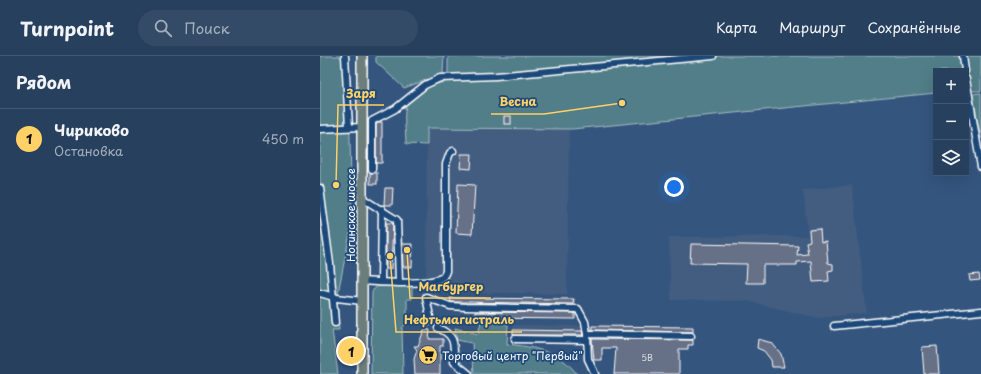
<!DOCTYPE html>
<html lang="ru">
<head>
<meta charset="utf-8">
<style>
  :root { --surface:#27405e; --page:#334b67; --text:#f1f3f6; --muted:#a4afbc; --line:#435973; --accent:#ffd166 }
  body { margin:0; font-family:"Playpen Sans",sans-serif; background:var(--page); color:var(--text) }
  .controls { position:absolute; right:12px; top:12px; display:grid; overflow:hidden; border-radius:0px; box-shadow:0 4px 16px #0002 }
  .controls button { width:36px; height:36px; display:grid; place-items:center; padding:0; border:0; border-bottom:1px solid var(--line); background:var(--surface); color:var(--text); font:20px sans-serif }
  .you { position:absolute; left:354px; top:131px; width:14px; height:14px; margin:-10px; border:3px solid #fff; border-radius:50%; background:#1a73e8; box-shadow:0 0 0 6px #1a73e833 }
  .badge { display:grid; place-items:center; width:26px; height:26px; border-radius:50%; background:var(--accent); color:#111; font-size:13px; font-weight:700 }
  .pin { position:absolute; translate:-50% -50%; border:2px solid #fff; box-shadow:0 1px 4px #0006 }
  .list { margin:0; padding:0; list-style:none }
  h2 { display:flex; justify-content:space-between; align-items:center; height:52px; margin:0; padding:0 16px; font-size:17px }
  h2 small { font-size:13px; font-weight:400; color:var(--muted) }
  .list li { display:grid; grid-template-columns:26px 1fr auto; gap:12px; align-items:center; box-sizing:border-box; height:60px; padding:0 16px; border-top:1px solid var(--line) }
  .list b { display:block; font-size:15px; white-space:nowrap }
  .list p { margin:0; font-size:13px; white-space:nowrap; color:var(--muted) }
  .list em { font-size:13px; font-style:normal; color:var(--muted) }
  .icon { flex:none; width:22px; height:22px; fill:none; stroke:currentColor; stroke-width:2; stroke-linecap:round; stroke-linejoin:round }
  .map { position:relative; flex:none; width:661px; height:318px; overflow:hidden }
  header { display:flex; align-items:center; gap:24px; box-sizing:border-box; height:56px; padding:0 20px; background:var(--surface); border-bottom:1px solid var(--line) }
  header strong { font-size:19px }
  nav { display:flex; gap:22px; margin-inline-start:auto; font-size:14px }
  .search { width:280px; height:36px; background:var(--page); display:flex; align-items:center; gap:10px; box-sizing:border-box; padding:0 14px; border-radius:22px; color:var(--muted); font-size:15px }
  main { display:flex }
  aside { flex:1; background:var(--surface) }
  .map>svg:first-child { display:block }
  .built { fill:#435d80 }
  .green { fill:#517e88; stroke:#a8bec4 }
  .building { fill:#666f86; stroke:#fff }
  .lines { fill:none; stroke-linecap:round; stroke-linejoin:round }
  .minor-casing { stroke:#fff; stroke-width:9 }
  .highway-casing { stroke:#fff; stroke-width:12 }
  .minor { stroke:#1f4a7a; stroke-width:6 }
  .highway { stroke:#6c7e7c; stroke-width:9 }
  .labels { text-anchor:middle; dominant-baseline:central; stroke-width:3.5; stroke-linejoin:round; paint-order:stroke }
  .number-label { font-size:9px; fill:#d9dbe1 }
  .street-label { font-size:11px; fill:#fff; stroke:#1f4a7a }
  .poi-label { font-size:11px; fill:#fff; stroke:#1f4a7a; text-anchor:start }
  .leader { fill:none; stroke:#ffd166; stroke-width:1.5 }
  .callout-dot { fill:#ffd166; stroke:#1f4a7a; stroke-width:1.5 }
  .callout-label { font-size:12px; text-anchor:middle; font-weight:bold; fill:#ffd166; stroke:#1f4a7a; stroke-width:3.5; stroke-linejoin:round; paint-order:stroke }
</style>
</head>
<body>
<header>
<strong>Turnpoint</strong>
<div class="search"><svg class="icon" aria-label="search" viewBox="0 0 24 24"><circle cx="10" cy="10" r="6"/><path d="M15 15l6 6"/></svg>Поиск</div>
<nav><a>Карта</a><a>Маршрут</a><a>Сохранённые</a></nav>
</header>
<main>
<aside>
<h2>Рядом<small></small></h2>
<ul class="list">
<li><span class="badge">1</span><div><b>Чириково</b><p>Остановка</p></div><em>450 m</em></li>
</ul>
</aside>
<div class="map">
<svg width="661" height="318" viewBox="0 0 661 318">
  <rect width="100%" height="100%" fill="#34557e"/>
  <filter id="ink" filterUnits="userSpaceOnUse"><feTurbulence type="fractalNoise" baseFrequency=".025" numOctaves="2"/><feDisplacementMap in="SourceGraphic" scale="8" xChannelSelector="R" yChannelSelector="G"/><feConvolveMatrix kernelMatrix="1 2 1 2 8 2 1 2 1" color-interpolation-filters="sRGB"/></filter>
  <g filter="url(#ink)">
    <g class="built">
      <polygon points="107,72 249,73 247,238 113,236 106,232"/>
      <polygon points="532,129 547,257 498,262 427,245 351,244 349,181 488,180 483,134"/>
      <polygon points="155,242 256,243 256,263 155,261"/>
      <polygon points="193,269 373,271 373,289 193,286"/>
    </g>
    <g class="green">
      <polygon points="0,0 28,0 32,167 17,242 19,274 12,274 18,318 0,318"/>
      <polygon points="56,0 124,0 123,18 84,32 56,6"/>
      <path d="M128,0H661V35H646V15H616V37L252,73L107,72V89L86,88C86,77 83,61 86,50C90,34 114,29 128,25Z"/>
      <polygon points="661,37 661,83 653,38"/>
      <polygon points="58,230 92,230 92,243 87,243 87,267 82,272 83,318 51,318 52,235"/>
      <path d="M161,266L188,268L187,288C213,291 240,295 257,318H154L152,287L137,284L135,272L158,278Z"/>
    </g>
    <g class="building">
      <rect x="184" y="60" width="7" height="8"/>
      <polygon points="59,66 62,66 62,107 56,107 56,68"/>
      <polygon points="141,98 152,98 151,113 140,112"/>
      <rect x="50" y="117" width="7" height="11"/>
      <polygon points="138,128 155,129 152,178 136,177"/>
      <polygon points="65,132 73,132 72,149 64,149"/>
      <polygon points="66,167 73,167 71,213 66,213"/>
      <polygon points="500,173 501,186 506,185 508,207 513,208 513,214 508,215 509,225 493,226 491,205 477,206 477,209 443,209 443,227 426,227 427,208 370,207 371,188 478,190 477,199 488,198 486,186 490,185 489,174"/>
      <polygon points="82,188 93,188 92,211 83,211"/>
      <polygon points="659,218 660,224 650,225 649,219"/>
      <polygon points="130,242 254,243 253,248 146,246 131,246"/>
      <polygon points="155,256 255,257 255,263 155,262"/>
      <polygon points="272,270 373,271 373,276 272,274"/>
      <polygon points="104,274 110,274 109,283 123,283 123,290 120,290 120,318 95,318 94,303 97,294 94,290 98,290"/>
      <polygon points="193,274 262,275 263,279 193,279"/>
      <polygon points="272,283 373,284 373,289 368,289 368,293 359,293 359,318 294,318 296,292 282,292 282,304 274,304"/>
      <polygon points="438,283 452,287 461,298 464,311 452,311 451,304 444,295 437,292"/>
      <polygon points="617,290 619,318 604,318 602,291"/>
    </g>
    <g class="lines">
      <g class="minor-casing">
        <g id="minor">
          <polyline points="25,0 29,71"/>
          <polyline points="643,0 645,15"/>
          <polyline points="646,23 661,111"/>
          <polyline points="0,73 42,71"/>
          <polyline points="52,113 52,65 75,53 105,29 120,22 176,20 393,0"/>
          <polyline points="0,132 10,208 15,267"/>
          <polyline points="42,142 77,164 79,226"/>
          <path d="M42,225C60,226 106,230 121,222C124,221 125,218 126,215V108L130,97L133,95"/>
          <polyline points="61,226 62,153"/>
          <polyline points="0,237 17,242 42,245"/>
          <polyline points="111,265 106,241 130,250 146,251 258,253 265,266 267,278"/>
          <polyline points="514,270 661,255"/>
          <path d="M118,272C136,280 134,288 134,306L149,318"/>
          <polyline points="195,283 267,284"/>
          <polyline points="275,318 268,303 267,278 371,280"/>
        </g>
      </g>
      <g class="highway-casing">
        <polyline id="highway" points="42,0 42,318"/>
      </g>
      <use href="#minor" class="minor"/>
      <use href="#highway" class="highway"/>
    </g>
  </g>
  <defs>
    <g id="supermarket-disc" transform="scale(1)"><circle r="9.5" fill="#ffd166" stroke="#1f4a7a"/><path d="M-6-5.5h2.5l.6 2H6L4.5 2H-2.5L-4.4-4H-6ZM-1.5 3.2a1.3 1.3 0 1 0 .1 0ZM3 3.2a1.3 1.3 0 1 0 .1 0Z" fill="#111"/></g>
  </defs>
  <g fill-rule="evenodd">
    <use href="#supermarket-disc" x="108" y="299"/>
  </g>
  <g class="labels">
    <g class="number-label">
      <text x="327" y="301">5В</text>
    </g>
    <g class="street-label">
      <text transform="translate(30 159) rotate(-90)">Ногинское шоссе</text>
    </g>
    <g class="poi-label">
      <text x="122" y="299">Торговый центр "Первый"</text>
    </g>
  </g>
  <path class="leader" d="M16 129L18 49H64M302 47L224 58H171M87 194L90 242H171M70 200L76 276H202"/>
  <g class="callout-dot">
    <circle cx="16" cy="129" r="4"/>
    <circle cx="302" cy="47" r="4"/>
    <circle cx="87" cy="194" r="4"/>
    <circle cx="70" cy="200" r="4"/>
  </g>
  <g class="callout-label">
    <text x="41" y="42">Заря</text>
    <text x="198" y="50">Весна</text>
    <text x="131" y="235">Магбургер</text>
    <text x="139" y="268">Нефтьмагистраль</text>
  </g>
</svg>
<div class="controls">
<button>+</button>
<button>−</button>
<button><svg class="icon" aria-label="layers" viewBox="0 0 24 24"><path d="M12 4l9 5-9 5-9-5zM3 14l9 5 9-5"/></svg></button>
</div>
<div class="you"></div>
<div class="pin badge" style="left:31px;top:295px">1</div>
</div>
</main>
</body>
</html>
